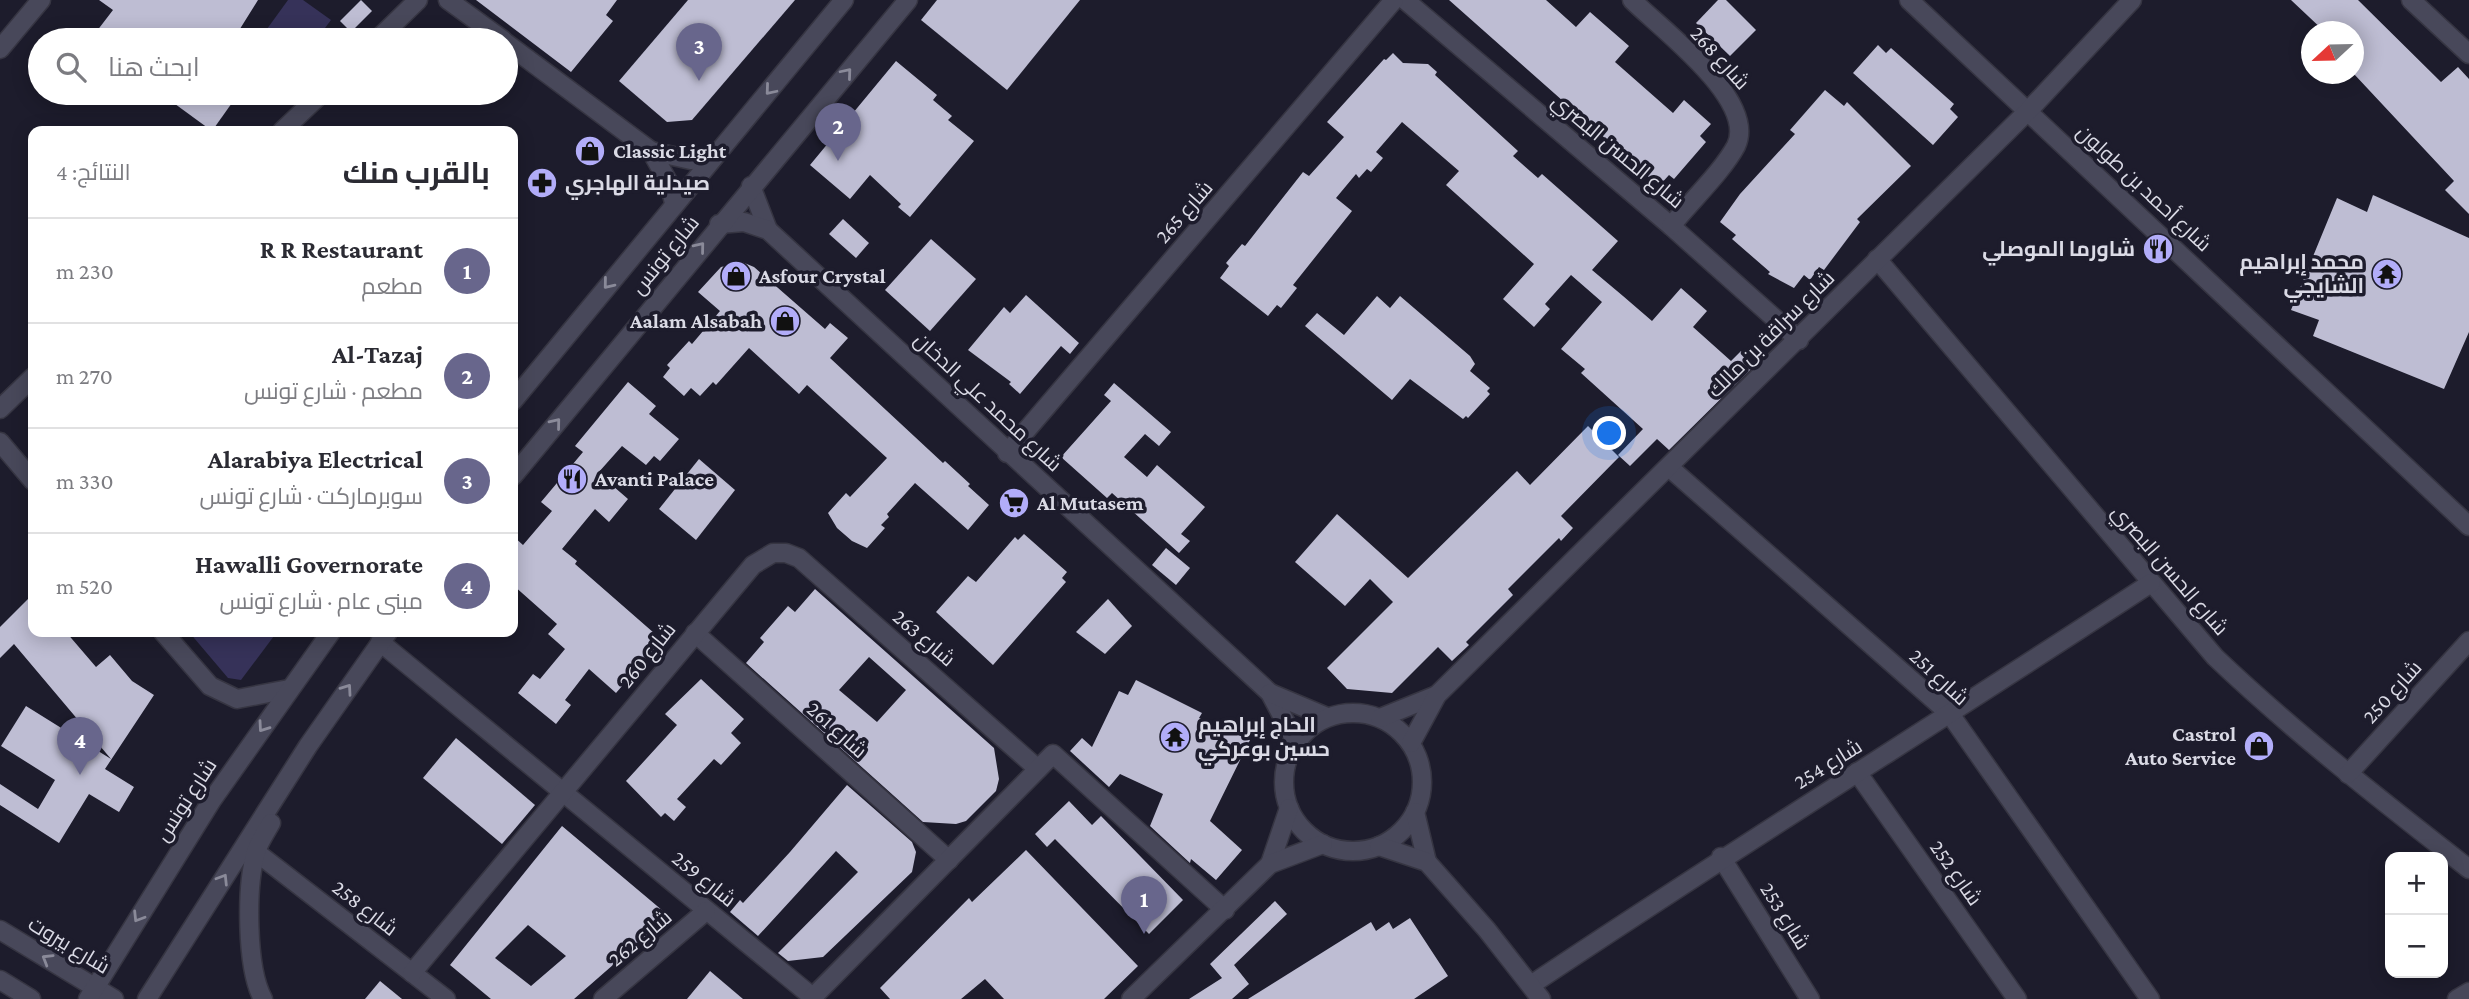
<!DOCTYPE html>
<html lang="ar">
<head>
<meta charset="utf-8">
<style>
  :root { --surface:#fff; --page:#f7f7f7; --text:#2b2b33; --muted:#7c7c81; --line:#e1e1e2; --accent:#68668c }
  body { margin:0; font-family:"Crimson Pro",Cairo,serif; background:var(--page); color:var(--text); direction:rtl }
  .controls { position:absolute; right:21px; bottom:21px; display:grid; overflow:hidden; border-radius:14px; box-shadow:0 4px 18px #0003 }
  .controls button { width:63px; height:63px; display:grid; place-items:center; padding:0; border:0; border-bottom:2px solid var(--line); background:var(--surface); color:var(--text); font:35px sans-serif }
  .compass { position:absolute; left:2301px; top:21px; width:63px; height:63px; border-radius:50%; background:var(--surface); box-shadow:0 4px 18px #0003; rotate:248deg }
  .you { position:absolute; left:1610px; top:434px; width:24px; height:24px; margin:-18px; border:5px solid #fff; border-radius:50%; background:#1a73e8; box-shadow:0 0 0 10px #1a73e833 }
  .badge { display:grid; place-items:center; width:46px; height:46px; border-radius:50%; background:var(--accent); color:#fff; font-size:23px; font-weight:700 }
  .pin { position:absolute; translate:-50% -58px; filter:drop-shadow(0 2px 4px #0008) }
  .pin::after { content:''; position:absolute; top:37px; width:24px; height:21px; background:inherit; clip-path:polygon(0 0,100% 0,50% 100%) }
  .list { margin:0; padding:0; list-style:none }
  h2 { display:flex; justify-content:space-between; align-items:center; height:91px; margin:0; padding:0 28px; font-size:30px }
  h2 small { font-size:23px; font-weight:400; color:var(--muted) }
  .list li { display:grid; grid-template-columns:46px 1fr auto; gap:21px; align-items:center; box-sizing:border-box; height:105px; padding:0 28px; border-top:2px solid var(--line) }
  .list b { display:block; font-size:26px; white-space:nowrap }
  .list p { margin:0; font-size:23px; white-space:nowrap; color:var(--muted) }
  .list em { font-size:23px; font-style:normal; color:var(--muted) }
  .icon { flex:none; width:38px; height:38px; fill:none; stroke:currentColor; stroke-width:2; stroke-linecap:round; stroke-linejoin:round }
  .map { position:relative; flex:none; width:2469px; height:999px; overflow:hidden; direction:ltr }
  .search { position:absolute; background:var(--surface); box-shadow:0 4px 18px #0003; left:28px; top:28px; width:490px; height:77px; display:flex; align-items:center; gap:18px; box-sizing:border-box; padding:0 24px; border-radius:38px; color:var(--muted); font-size:26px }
  .panel { position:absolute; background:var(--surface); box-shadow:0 4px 18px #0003; left:28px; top:126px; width:490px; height:511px; border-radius:14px; direction:rtl }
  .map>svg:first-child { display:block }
  .green { fill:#363259 }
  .building { fill:#bebdd3; fill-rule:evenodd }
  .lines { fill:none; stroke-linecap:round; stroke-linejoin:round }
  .street-casing { stroke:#363542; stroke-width:21 }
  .secondary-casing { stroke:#363542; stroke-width:21 }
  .street { stroke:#48485a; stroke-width:18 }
  .secondary { stroke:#48485a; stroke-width:18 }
  .oneway { stroke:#8a8a99 }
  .labels { text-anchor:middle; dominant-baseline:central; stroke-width:7; stroke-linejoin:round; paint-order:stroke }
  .street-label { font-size:21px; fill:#dadae5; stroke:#1d1c2c }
  .poi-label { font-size:21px; font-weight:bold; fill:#dadae5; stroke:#1d1c2c; text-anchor:start }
</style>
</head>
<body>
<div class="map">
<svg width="2469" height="999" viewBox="0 0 2469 999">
  <rect width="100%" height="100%" fill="#1d1c2c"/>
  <g class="green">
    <polygon points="288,0 303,0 331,20 316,40 259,40"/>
    <polygon points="189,632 277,632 241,680 228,678"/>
  </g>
  <g class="building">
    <polygon points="99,0 258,0 233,40 90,40 113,10"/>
    <polygon points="361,0 372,11 351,32 340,21"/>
    <polygon points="476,0 617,0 606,15 613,21 571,72"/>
    <polygon points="688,0 795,0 692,120 667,122 619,81"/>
    <polygon points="937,0 1080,0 1007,90 921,20"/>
    <polygon points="1449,0 1546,0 1576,27 1590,12 1629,46 1615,62 1673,113 1684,100 1711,124 1700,136 1706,142 1674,179 1669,175 1659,186"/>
    <polygon points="1718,0 1726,0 1756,30 1730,56 1696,23"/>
    <polygon points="2291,0 2358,0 2441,82 2458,67 2469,79 2469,214 2445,190 2454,181 2354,74 2354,32 2325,32"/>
    <polygon points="1878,45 1886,53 1891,48 1954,104 1950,109 1958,117 1933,145 1853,73"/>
    <polygon points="1393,53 1403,63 1428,64 1437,72 1435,75 1518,151 1513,156 1538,178 1542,174 1618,241 1592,270 1623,296 1652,321 1681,288 1707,311 1693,327 1731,361 1741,351 1755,365 1669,450 1657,439 1630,466 1618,455 1643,429 1581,373 1585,369 1561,349 1602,302 1571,275 1545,304 1550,309 1534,327 1503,299 1534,264 1446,185 1459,171 1402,122 1376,152 1383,158 1371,172 1367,169 1359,178 1356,174 1336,198 1352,211 1293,285 1297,288 1281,308 1277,305 1268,316 1220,278 1229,266 1226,263 1242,244 1245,246 1303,172 1309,176 1344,137 1327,122 1384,59 1386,60"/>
    <polygon points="896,61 937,95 933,100 952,116 948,120 974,141 910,217 898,207 901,204 870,175 850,199 810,165"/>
    <polygon points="1825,90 1844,106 1847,102 1911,166 1857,219 1860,222 1824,270 1819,267 1810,280 1804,275 1794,288 1768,274 1770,272 1732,239 1736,235 1720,222 1740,194 1795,134 1790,130"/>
    <polygon points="160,93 239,93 212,131"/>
    <polygon points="2373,195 2469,238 2469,332 2444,389 2313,336 2319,320 2291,310 2337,198 2367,212"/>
    <polygon points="843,219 869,243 856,258 829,234"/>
    <polygon points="931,239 976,279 930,331 885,290"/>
    <polygon points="742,262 754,267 825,329 830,323 848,338 830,358 943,463 945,461 970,484 968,486 989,505 968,530 915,483 887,514 889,517 881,525 885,528 867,548 852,541 837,528 828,513 846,493 850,497 887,458 807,385 799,394 749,348 716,385 713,382 700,396 691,388 684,396 663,377 670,368 667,365 689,341 692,344 720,311 698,292 721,267"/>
    <polygon points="1026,295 1079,343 1070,354 1061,346 1020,394 1009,384 1011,382 968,350 1004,307 1010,313"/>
    <polygon points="1377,296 1390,308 1400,296 1470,356 1475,364 1470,371 1490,388 1487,391 1490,394 1468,418 1466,416 1463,419 1410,379 1392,400 1305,326 1317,313 1344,335"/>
    <polygon points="628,382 656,406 649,414 679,439 660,461 654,456 646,465 622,446 598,473 628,499 609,522 595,509 562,549 577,561 575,564 662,640 616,693 589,669 565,700 571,705 556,724 518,693 533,674 540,679 565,649 548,634 557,624 513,585 513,536 523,545 552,511 541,502 583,452 575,446"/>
    <polygon points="1114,383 1171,432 1159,446 1145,434 1124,457 1147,477 1157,465 1205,507 1181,534 1190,541 1179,553 1112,493 1107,498 1061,457 1111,401 1104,395"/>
    <polygon points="1588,426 1619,457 1561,516 1573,528 1561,541 1559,538 1508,589 1513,595 1466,642 1469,645 1452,661 1438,647 1392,693 1347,689 1327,668 1393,602 1370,579 1345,606 1295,562 1337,514 1408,578 1517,471 1530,485"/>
    <polygon points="699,459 735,490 696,540 659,509"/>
    <polygon points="1024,534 1067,572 1062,578 1066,582 993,665 936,612 968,576 976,582 1015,537 1018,540"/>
    <polygon points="1166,548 1190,568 1176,585 1152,565"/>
    <path d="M815,589L994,748L999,779L996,791L966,821L956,824L923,822L746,663L764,642L760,638L788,606L795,612ZM869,657L906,690L877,722L839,690Z"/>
    <polygon points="33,594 33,632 66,632 96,667 110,655 132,681 154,695 105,769 134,787 119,812 89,794 59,843 0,805 0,784 38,809 55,780 1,746 26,706 111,759 14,644 0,658 0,627"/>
    <polygon points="1108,599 1132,626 1105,654 1076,632"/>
    <polygon points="701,679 744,719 731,733 741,743 721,765 714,759 677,799 686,807 674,821 665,813 661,817 626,781 677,725 665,714"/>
    <polygon points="1136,680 1202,713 1199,718 1250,740 1210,821 1242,850 1216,880 1191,859 1190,863 1150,826 1163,794 1120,774 1109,787 1070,751 1082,738 1092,747 1119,691 1128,695"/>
    <polygon points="456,738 535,805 502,844 423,778"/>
    <polygon points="847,785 912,842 916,852 912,872 823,957 788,961 778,953 858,872 836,851 758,936 730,912 740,900 743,903 790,852"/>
    <polygon points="1069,801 1092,825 1101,816 1183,900 1149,934 1055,839 1047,847 1035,834"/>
    <path d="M562,826L669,916L574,999H491L450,965ZM528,925L566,956L531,986L495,958Z"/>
    <polygon points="1026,850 1138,966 1104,999 1004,999 985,979 961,999 890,999 880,988 969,898 972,902"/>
    <polygon points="1275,901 1287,914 1234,965 1249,984 1232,999 1189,999 1222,978 1210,964"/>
    <polygon points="1410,918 1448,976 1414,999 1248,999 1371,922 1376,931 1389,922 1393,929"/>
    <polygon points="710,971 743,999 687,999"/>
    <polygon points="380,981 402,999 365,999"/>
  </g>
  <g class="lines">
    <g class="street-casing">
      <g id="street">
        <polyline points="448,0 503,40"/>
        <polyline points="1405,0 1671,226 1799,340"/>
        <path d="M1632,0C1661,29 1758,100 1736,146C1722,172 1690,202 1671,226"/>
        <polyline points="1909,0 2469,526"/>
        <polyline points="2411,0 2469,54"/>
        <polyline points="377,40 418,0"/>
        <polyline points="506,43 651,151 670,185 674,203"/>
        <polyline points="0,49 41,0"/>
        <polyline points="282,131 322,93"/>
        <polyline points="651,151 691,160 712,159"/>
        <path d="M1877,259L2215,657C2295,733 2382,801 2469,869"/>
        <polyline points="0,409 33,377"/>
        <polyline points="0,442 33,481"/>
        <polyline points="1007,453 1394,0"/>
        <polyline points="1670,468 1950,714 2150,999"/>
        <polyline points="163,632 210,686 237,699 289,689"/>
        <polyline points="695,633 949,860"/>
        <polyline points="380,642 815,999"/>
        <polyline points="1857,772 2017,999"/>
        <polyline points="2348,774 2469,641"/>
        <polyline points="256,852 446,999"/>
        <polyline points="1721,857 1810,999"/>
        <polyline points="412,973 753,565 773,553 786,553 799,558 1038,769"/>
        <path d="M1531,985C1736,848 1945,718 2151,583"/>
        <polyline points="813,997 1053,754 1225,910"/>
        <polyline points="603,999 706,911"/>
        <polyline points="2457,999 2469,992"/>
      </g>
    </g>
    <g class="secondary-casing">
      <g id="secondary">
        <polyline points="751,186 768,230"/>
        <polyline points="719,224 744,222 768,230 1270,693 1296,742"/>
        <polyline points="513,401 844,0"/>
        <polyline points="513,476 908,0"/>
        <polyline points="1270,693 1327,717"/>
        <circle cx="1353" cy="782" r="69"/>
        <polyline points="1380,718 1437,695"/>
        <polyline points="1411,743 1437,695 2029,110 2132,0"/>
        <polyline points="1415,812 1427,862"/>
        <polyline points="1379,846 1427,862 1487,930 1541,999"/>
        <polyline points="1270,864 1289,808"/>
        <polyline points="0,930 114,999"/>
        <polyline points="0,980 31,999"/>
        <polyline points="88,999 212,800 331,632"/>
        <polyline points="147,999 308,746 388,632"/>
        <path d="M263,999C246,968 246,886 256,852C259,842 266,832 271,823"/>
        <polyline points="1131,999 1270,864 1323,844"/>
      </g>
    </g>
    <use href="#street" class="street"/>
    <use href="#secondary" class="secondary"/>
  </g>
  <defs><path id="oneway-chevron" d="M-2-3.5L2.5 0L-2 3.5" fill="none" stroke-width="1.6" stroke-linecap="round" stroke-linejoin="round" transform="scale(1.75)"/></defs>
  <g class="oneway">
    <use href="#oneway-chevron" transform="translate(847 73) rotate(-50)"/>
    <use href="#oneway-chevron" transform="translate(770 90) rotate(130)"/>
    <use href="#oneway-chevron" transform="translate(700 247) rotate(-51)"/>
    <use href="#oneway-chevron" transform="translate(608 284) rotate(129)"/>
    <use href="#oneway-chevron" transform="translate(556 423) rotate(-51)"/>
    <use href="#oneway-chevron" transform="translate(347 689) rotate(-55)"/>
    <use href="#oneway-chevron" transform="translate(263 727) rotate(125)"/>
    <use href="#oneway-chevron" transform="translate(223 879) rotate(-58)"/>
    <use href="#oneway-chevron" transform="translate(138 917) rotate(122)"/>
    <use href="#oneway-chevron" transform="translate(47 959) rotate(-149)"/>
  </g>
  <defs>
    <g id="shop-disc" transform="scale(1.575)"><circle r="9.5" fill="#b2adf9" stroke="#1d1c2c"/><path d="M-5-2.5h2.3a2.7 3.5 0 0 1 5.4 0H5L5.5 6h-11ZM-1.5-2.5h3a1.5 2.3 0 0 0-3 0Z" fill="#111"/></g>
    <g id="pharmacy-disc" transform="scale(1.575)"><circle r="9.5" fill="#b2adf9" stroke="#1d1c2c"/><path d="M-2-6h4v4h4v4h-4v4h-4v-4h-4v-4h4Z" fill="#111"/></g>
    <g id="restaurant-disc" transform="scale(1.575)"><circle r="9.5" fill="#b2adf9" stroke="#1d1c2c"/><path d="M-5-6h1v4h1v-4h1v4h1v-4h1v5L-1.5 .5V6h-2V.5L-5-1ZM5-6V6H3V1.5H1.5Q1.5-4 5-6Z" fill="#111"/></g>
    <g id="temple-disc" transform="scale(1.575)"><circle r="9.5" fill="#b2adf9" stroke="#1d1c2c"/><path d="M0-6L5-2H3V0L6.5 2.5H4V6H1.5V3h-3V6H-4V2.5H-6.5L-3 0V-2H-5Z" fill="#111"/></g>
    <g id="supermarket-disc" transform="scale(1.575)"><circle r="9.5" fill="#b2adf9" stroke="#1d1c2c"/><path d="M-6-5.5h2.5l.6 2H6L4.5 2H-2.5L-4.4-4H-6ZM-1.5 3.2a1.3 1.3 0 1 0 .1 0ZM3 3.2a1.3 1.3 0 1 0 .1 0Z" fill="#111"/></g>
  </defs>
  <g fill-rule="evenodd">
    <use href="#shop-disc" x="590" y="151"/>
    <use href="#pharmacy-disc" x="542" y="183"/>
    <use href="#restaurant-disc" x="2158" y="249"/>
    <use href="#temple-disc" x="2387" y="274"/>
    <use href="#shop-disc" x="736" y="276"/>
    <use href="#shop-disc" x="785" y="321"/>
    <use href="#restaurant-disc" x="572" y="479"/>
    <use href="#supermarket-disc" x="1014" y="503"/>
    <use href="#temple-disc" x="1175" y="737"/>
    <use href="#shop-disc" x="2259" y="746"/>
  </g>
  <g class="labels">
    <g class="street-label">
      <text transform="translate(1720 58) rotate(48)">شارع 268</text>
      <text transform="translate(1618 151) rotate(40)">شارع الحسن البصري</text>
      <text transform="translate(2144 188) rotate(43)">شارع أحمد بن طولون</text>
      <text transform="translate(1184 212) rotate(-49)">شارع 265</text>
      <text transform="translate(665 255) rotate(-51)">شارع تونس</text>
      <text transform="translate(1771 334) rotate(-45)">شارع سراقة بن مالك</text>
      <text transform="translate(988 402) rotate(43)">شارع محمد علي الدخان</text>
      <text transform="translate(2170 570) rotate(49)">شارع الحسن البصري</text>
      <text transform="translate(924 638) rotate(41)">شارع 263</text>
      <text transform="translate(647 655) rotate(-51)">شارع 260</text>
      <text transform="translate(1939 677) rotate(43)">شارع 251</text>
      <text transform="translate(2392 692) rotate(-48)">شارع 250</text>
      <text transform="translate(837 730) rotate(42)">شارع 261</text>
      <text transform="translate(1828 764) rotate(-32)">شارع 254</text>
      <text transform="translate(186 800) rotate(-57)">شارع تونس</text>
      <text transform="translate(1956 873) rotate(55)">شارع 252</text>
      <text transform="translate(704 879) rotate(39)">شارع 259</text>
      <text transform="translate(365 908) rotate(38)">شارع 258</text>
      <text transform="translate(1785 916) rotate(58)">شارع 253</text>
      <text transform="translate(640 938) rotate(-40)">شارع 262</text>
      <text transform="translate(69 945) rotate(31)">شارع بيروت</text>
    </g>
    <g class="poi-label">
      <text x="613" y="151">Classic Light</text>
      <text x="565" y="183">صيدلية الهاجري</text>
      <text x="2135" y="249" text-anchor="end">شاورما الموصلي</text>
      <text x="2364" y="262" text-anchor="end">محمد إبراهيم<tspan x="2364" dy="24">الشايجي</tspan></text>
      <text x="759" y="276">Asfour Crystal</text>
      <text x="762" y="321" text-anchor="end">Aalam Alsabah</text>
      <text x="595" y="479">Avanti Palace</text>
      <text x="1037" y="503">Al Mutasem</text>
      <text x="1198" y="725">الحاج إبراهيم<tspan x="1198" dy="24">حسين بوعركي</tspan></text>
      <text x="2236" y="734" text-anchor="end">Castrol<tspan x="2236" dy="24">Auto Service</tspan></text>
    </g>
  </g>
</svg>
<div class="controls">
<button>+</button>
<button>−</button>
</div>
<svg class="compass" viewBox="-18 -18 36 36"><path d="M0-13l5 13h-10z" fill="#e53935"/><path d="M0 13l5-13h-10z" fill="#7c7c81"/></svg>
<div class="you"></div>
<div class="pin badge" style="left:1144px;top:934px">1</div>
<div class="pin badge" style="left:838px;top:161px">2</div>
<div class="pin badge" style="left:699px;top:81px">3</div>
<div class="pin badge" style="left:80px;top:775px">4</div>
<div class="search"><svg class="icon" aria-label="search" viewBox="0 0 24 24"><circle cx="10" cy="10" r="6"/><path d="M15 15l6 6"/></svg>ابحث هنا</div>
<section class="panel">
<h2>بالقرب منك<small>النتائج: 4</small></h2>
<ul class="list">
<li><span class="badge">1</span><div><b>R R Restaurant</b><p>مطعم</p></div><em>230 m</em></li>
<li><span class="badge">2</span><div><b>Al-Tazaj</b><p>مطعم · شارع تونس</p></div><em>270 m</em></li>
<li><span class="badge">3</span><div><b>Alarabiya Electrical</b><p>سوبرماركت · شارع تونس</p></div><em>330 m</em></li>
<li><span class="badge">4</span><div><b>Hawalli Governorate</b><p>مبنى عام · شارع تونس</p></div><em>520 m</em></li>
</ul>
</section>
</div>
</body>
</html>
